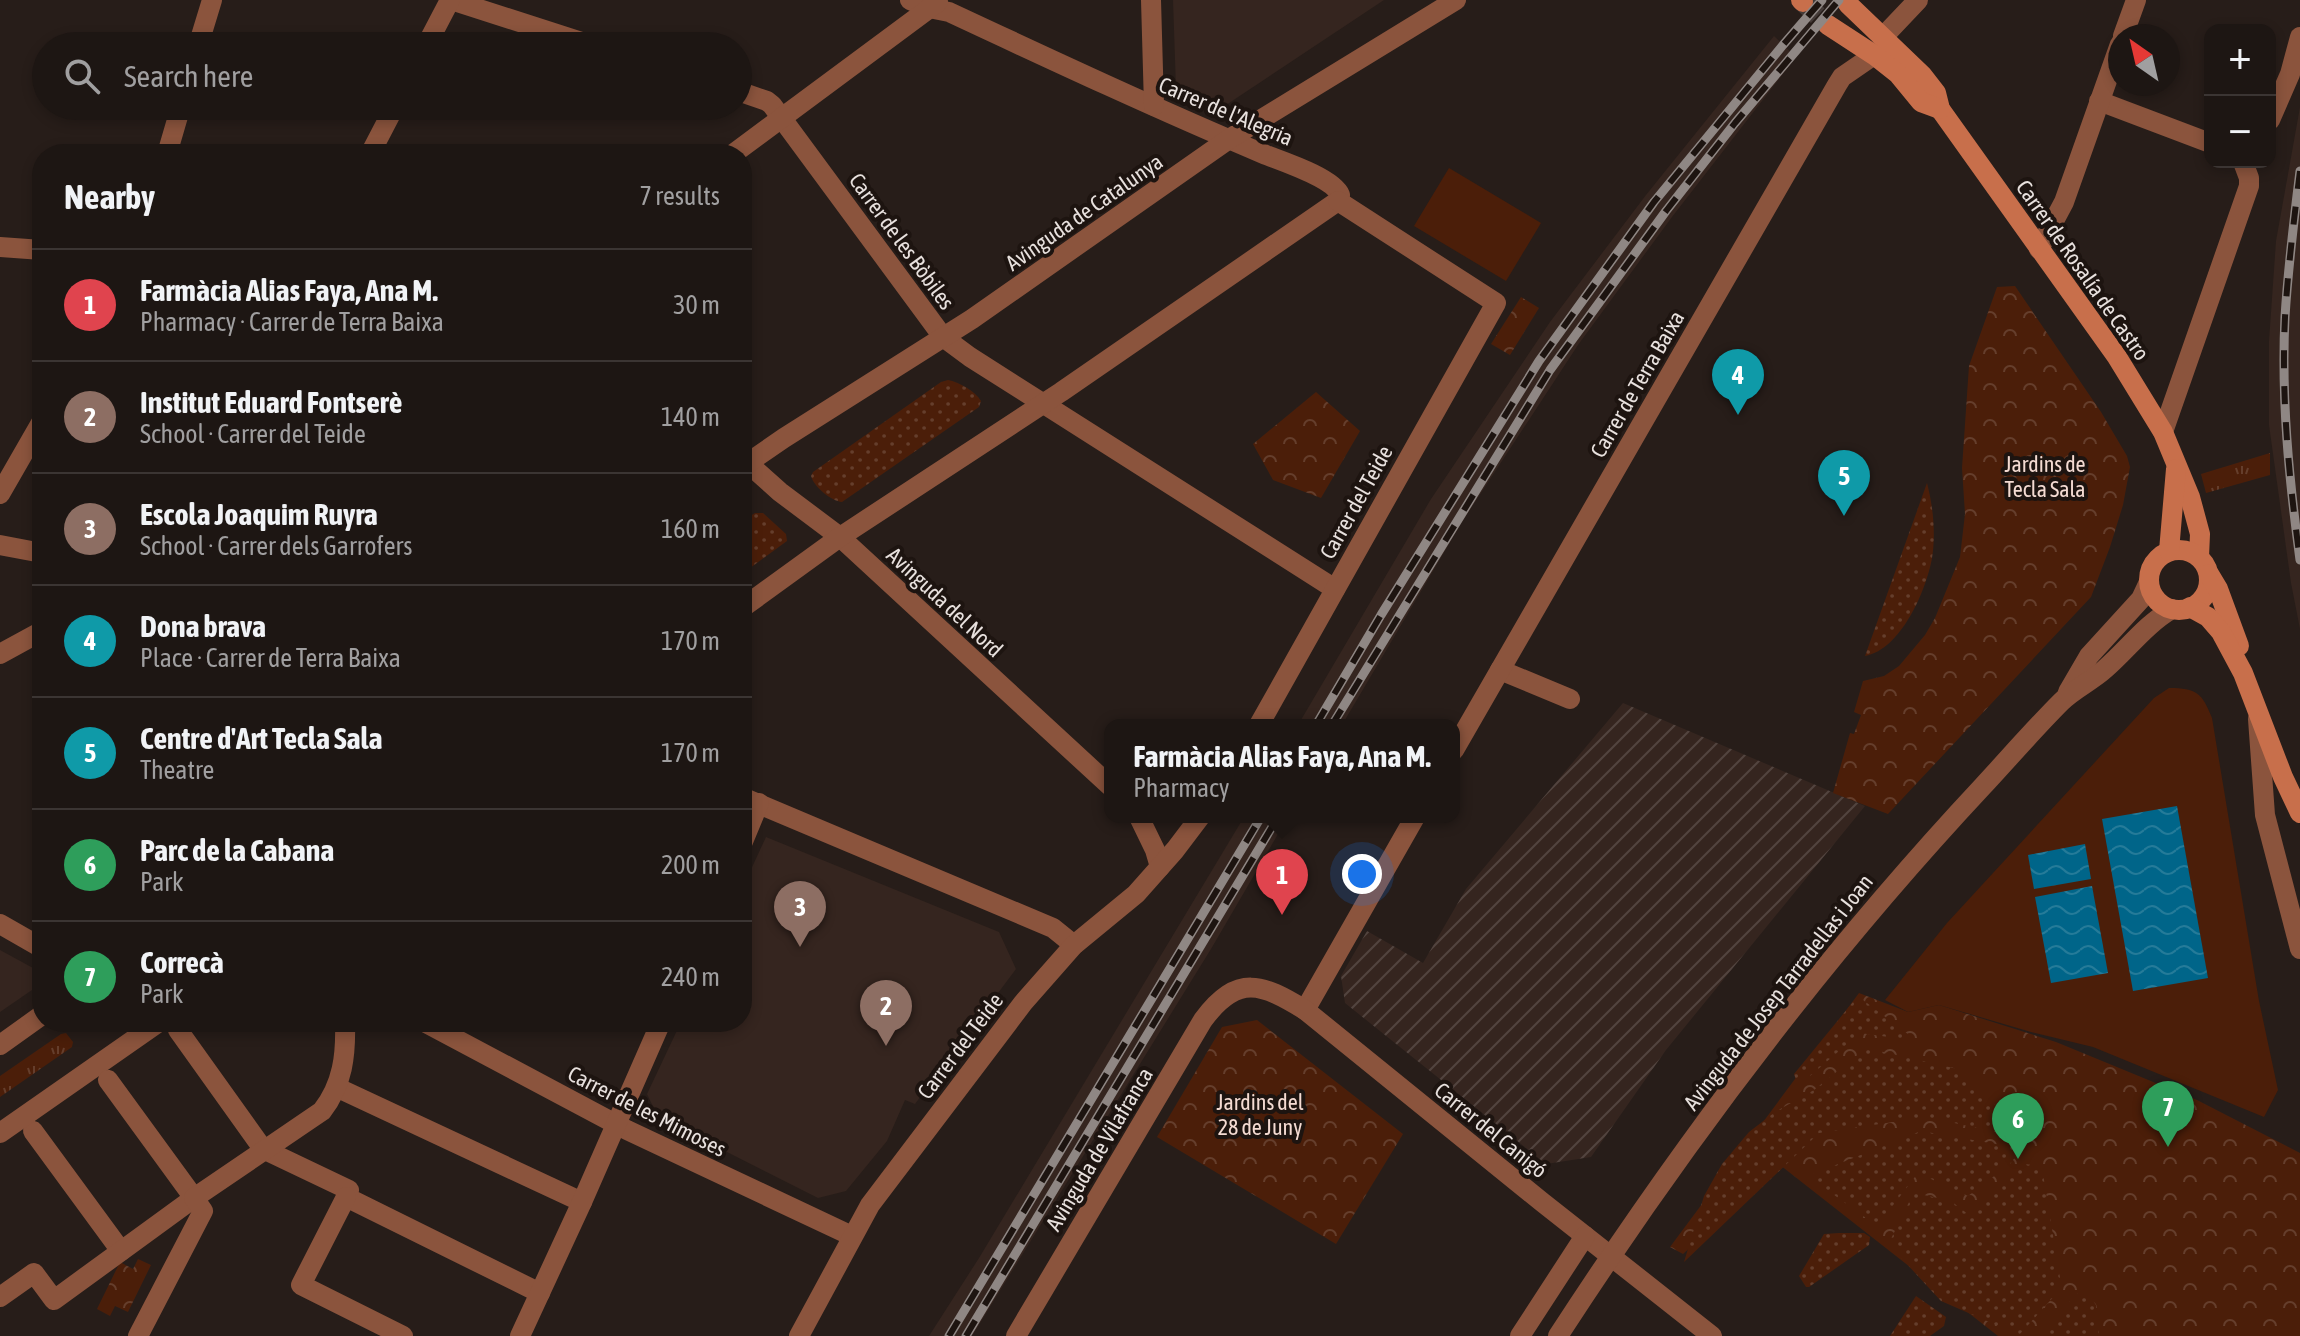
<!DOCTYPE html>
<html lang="en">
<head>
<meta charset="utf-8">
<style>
  :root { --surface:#1d1613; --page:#251f1c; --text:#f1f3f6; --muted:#a09fa0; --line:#3b3533; --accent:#68c4f0 }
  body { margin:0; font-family:"Asap Condensed",sans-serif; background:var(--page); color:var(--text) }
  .controls { position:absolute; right:24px; top:24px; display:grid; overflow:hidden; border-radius:16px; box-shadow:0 4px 12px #0003 }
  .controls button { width:72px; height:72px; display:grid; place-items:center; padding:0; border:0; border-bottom:2px solid var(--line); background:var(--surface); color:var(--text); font:40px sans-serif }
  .compass { position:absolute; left:2108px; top:24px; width:72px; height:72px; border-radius:50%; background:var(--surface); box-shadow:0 4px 12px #0003; rotate:326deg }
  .you { position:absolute; left:1362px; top:874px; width:28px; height:28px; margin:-20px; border:6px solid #fff; border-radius:50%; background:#1a73e8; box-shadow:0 0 0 12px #1a73e833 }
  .badge { display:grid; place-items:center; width:52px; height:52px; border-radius:50%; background:var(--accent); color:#fff; font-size:26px; font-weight:700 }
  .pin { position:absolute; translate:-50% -66px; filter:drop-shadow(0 2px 4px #0008) }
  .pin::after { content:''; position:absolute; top:42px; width:28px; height:24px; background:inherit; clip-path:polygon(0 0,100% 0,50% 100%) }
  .popup { position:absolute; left:1104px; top:719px; width:356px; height:104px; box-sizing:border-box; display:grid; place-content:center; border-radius:16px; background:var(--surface); filter:drop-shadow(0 2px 6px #0005); font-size:26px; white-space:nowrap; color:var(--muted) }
  .popup b { font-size:30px; color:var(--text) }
  .popup::after { content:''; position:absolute; left:50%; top:100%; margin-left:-16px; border:16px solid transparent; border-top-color:var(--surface) }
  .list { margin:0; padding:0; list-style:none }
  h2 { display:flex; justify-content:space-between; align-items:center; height:104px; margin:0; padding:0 32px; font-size:34px }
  h2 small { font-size:26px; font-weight:400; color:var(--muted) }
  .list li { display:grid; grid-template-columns:52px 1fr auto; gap:24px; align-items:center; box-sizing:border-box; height:112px; padding:0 32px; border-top:2px solid var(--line) }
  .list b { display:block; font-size:30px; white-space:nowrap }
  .list p { margin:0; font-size:26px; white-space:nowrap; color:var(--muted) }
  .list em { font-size:26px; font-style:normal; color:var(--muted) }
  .icon { flex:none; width:44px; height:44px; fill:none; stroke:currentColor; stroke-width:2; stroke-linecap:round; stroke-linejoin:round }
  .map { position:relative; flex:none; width:2300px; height:1336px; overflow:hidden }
  .search { position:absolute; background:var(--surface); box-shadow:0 4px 12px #0003; left:32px; top:32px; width:720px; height:88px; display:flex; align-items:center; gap:20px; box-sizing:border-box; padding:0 28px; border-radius:44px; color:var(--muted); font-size:30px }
  .panel { position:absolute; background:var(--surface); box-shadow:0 4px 12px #0003; left:32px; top:144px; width:720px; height:888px; border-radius:32px }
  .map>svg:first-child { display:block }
  .built { fill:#35251f }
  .industrial { fill:url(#industrial-furrows) }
  .grass { fill:url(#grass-tufts) }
  .park { fill:url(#park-crowns) }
  .garden { fill:url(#garden-dots) }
  .pitch { fill:#4b1e09 }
  .water { fill:url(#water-waves) }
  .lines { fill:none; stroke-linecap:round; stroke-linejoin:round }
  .secondary-tunnel { stroke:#443a37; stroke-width:20; stroke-dasharray:20 10; stroke-linecap:butt }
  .street { stroke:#8b543d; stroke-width:20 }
  .secondary { stroke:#c86f4b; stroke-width:20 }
  .rail-casing { stroke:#8f8784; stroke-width:9 }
  .rail { stroke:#1d1410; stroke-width:6; stroke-dasharray:18; stroke-linecap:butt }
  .labels { text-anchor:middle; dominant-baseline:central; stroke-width:8; stroke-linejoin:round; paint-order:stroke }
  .street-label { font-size:22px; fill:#e8e1de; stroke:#1d1410 }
  .park-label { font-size:22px; fill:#f4dbd2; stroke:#1d1410 }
</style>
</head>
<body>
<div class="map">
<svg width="2300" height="1336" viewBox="0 0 2300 1336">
  <defs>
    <pattern id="industrial-furrows" width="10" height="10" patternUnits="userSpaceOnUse" patternTransform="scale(2)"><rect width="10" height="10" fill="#35251f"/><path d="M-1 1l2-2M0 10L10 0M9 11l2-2" fill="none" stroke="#52443f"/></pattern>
    <pattern id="grass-tufts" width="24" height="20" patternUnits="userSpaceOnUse" patternTransform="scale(2)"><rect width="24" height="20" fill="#4b1e09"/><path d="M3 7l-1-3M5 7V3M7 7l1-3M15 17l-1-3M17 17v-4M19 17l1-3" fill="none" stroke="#653e2c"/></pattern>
    <pattern id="park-crowns" width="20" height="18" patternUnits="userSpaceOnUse" patternTransform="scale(2)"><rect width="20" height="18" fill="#4b1e09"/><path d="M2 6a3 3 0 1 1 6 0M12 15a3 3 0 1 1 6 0" fill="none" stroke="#653e2c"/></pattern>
    <pattern id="garden-dots" width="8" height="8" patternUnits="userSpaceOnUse" patternTransform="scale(2)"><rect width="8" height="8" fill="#4b1e09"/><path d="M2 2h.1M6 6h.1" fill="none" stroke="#653e2c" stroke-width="1.8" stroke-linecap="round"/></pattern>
    <pattern id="water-waves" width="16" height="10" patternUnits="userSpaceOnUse" patternTransform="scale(2)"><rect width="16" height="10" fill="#006589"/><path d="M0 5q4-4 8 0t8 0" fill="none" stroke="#257b99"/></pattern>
  </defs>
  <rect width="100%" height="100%" fill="#271d19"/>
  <g class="built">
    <polygon points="1173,0 1384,0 1220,109 1176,89"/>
    <polygon points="1774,36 1796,57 1672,217 1578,345 1462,522 1342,725 1298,725 1431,499 1550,322 1646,195"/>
    <polygon points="2300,107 2300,629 2291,583 2269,425 2269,341 2276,241"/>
    <polygon points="1244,817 1288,817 1211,949 972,1336 929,1336 979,1258"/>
    <polygon points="766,837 999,932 1016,969 915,1104 905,1100 887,1141 846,1191 818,1198 658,1117 647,1094 681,1022 742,1022 742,889"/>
    <polygon points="0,950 33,968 32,990 0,1012"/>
  </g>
  <polygon class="industrial" points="1623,703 1865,806 1666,1050 1591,1157 1546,1164 1345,1003 1341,976 1367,931 1423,963 1466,889"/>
  <g class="grass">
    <polygon points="2270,453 2270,475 2206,493 2201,474"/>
    <polygon points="66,1033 73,1042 72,1047 0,1097 0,1076 61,1034"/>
  </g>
  <g class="park">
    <polygon points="2015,286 2101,412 2127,456 2130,467 2123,505 2110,547 2091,597 1888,814 1833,793 1850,733 1854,734 1861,715 1854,712 1863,681 1884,676 1899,666 1925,635 1935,618 1960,557 1965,514 1962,468 1969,366 1997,287"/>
    <polygon points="1521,297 1539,308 1510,355 1491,344"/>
    <polygon points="1316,392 1360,431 1321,498 1273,480 1253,444"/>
    <polygon points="1859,993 1908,1012 1939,1005 2056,1042 2197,1100 2300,1153 2300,1336 1998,1336 1780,1165 1683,1254 1670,1247"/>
    <polygon points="1257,1020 1403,1134 1336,1244 1157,1137 1222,1027"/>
    <polygon points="138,1259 151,1265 128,1312 115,1306 110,1316 97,1309 120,1262 133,1269"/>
  </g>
  <g class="garden">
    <path d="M948,380C959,382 975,391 981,401L979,407L842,502C831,501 814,487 811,476L813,472L941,382Z"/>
    <path d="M1927,483C1933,506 1936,534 1932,558C1926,591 1901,649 1865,656Z"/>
    <polygon points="755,513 763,513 786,534 787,541 742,574 742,521"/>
    <polygon points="1858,999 1863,1000 1917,1041 1860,1033 1803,1082 1796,1080 1794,1074 1853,1002"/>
    <polygon points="1866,1048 1962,1070 2027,1139 1927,1117 1819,1133 1684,1262 1704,1196 1722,1164 1749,1132 1775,1112 1814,1090"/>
    <polygon points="1921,1131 2013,1147 2016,1156 2010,1164 1968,1196 1918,1173 1877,1226 1808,1176"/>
    <polygon points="2024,1164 2033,1165 2043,1174 2061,1284 2057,1293 2019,1335 1941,1301 1892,1248 1889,1243 1912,1196 1915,1193 1951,1201 1969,1215 2014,1170"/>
    <polygon points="1839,1233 1864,1233 1870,1237 1869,1245 1809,1287 1806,1287 1799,1276 1824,1234"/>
    <polygon points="2079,1292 2088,1294 2096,1305 2099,1336 2040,1336 2058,1322 2069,1302"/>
    <polygon points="1916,1296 1946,1317 1944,1326 1930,1336 1890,1336"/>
  </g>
  <g class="pitch">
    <polygon points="1449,168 1541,223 1506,281 1414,226"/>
    <path d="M2169,688C2197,688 2202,693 2212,718L2259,1001L2278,1090L2264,1117L2093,1047L2031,1032L1939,1005L1908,1012L1885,1000L1947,923L2154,698Z"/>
  </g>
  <g class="water">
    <polygon points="2177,806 2208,978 2133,991 2102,819"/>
    <polygon points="2085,844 2091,879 2034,889 2028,855"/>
    <polygon points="2092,886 2108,973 2051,983 2035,897"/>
  </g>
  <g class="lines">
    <polyline class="secondary-tunnel" points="1803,2 1828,25"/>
    <g class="street">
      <polyline points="451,0 594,46"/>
      <path d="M910,0L929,8L949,12C1054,61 1159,110 1266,155C1284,162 1333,178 1340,195L1338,201"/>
      <polyline points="1151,0 1154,106"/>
      <polyline points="2123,36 2136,0"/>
      <polyline points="1882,38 1918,0"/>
      <polyline points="198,46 212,0"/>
      <polyline points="426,46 450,0"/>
      <polyline points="738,91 767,101 772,105 943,337 970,357 1335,589"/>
      <polyline points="2099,101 2210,143"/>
      <polyline points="2270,120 2290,74 2300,37"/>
      <polyline points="167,154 181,106"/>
      <polyline points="370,154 395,106"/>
      <polyline points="733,154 938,2"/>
      <polyline points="0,247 42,250"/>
      <polyline points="2039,249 2064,202 2120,44"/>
      <polyline points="2163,432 2249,186 2249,178 2243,162"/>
      <polyline points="742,458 780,492 840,537 1110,786"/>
      <polyline points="742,467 784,438 972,319 1229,139 1456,0"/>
      <polyline points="0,494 42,421"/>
      <polyline points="0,545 42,553"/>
      <polyline points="742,608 840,537 1061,392 1338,201"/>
      <polyline points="0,654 42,631"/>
      <polyline points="1500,670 1570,699"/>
      <polyline points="2068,692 2089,656 2141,599 2149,582"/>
      <polyline points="2258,719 2265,815 2300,949"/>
      <polyline points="1259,725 1496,303 1338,201"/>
      <polyline points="1454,750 1837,85 1842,77 1874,55"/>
      <polyline points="742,797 1053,928 1074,945"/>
      <polyline points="1139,817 1155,850 1160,867"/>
      <polyline points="742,844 759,803"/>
      <polyline points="0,924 42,948"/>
      <polyline points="1305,1010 1415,817"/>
      <polyline points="424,1022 627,1130 852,1236"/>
      <polyline points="178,1030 263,1149 349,1190 346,1197 540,1293"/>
      <polyline points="0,1045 42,1015"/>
      <polyline points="338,1088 582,1202"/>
      <polyline points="33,1131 121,1251"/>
      <polyline points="0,1133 159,1022"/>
      <polyline points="346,1197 301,1285 403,1336"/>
      <polyline points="0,1297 34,1273 54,1300 194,1198 108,1080"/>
      <path d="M138,1336L203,1211L194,1198L322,1111C343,1084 346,1055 345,1022"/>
      <polyline points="520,1336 582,1202 661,1022"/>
      <polyline points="799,1336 870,1205 1023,1003 1074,945 1136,894 1175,850 1200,817"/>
      <path d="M1016,1336L1203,1020C1238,973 1262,984 1305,1010L1542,1202L1712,1336"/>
      <polyline points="1520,1336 1585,1236"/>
      <path d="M1558,1336C1684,1142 1825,955 1983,786C2009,758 2034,729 2061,702C2074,689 2092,681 2105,669C2128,649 2145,625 2172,609"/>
    </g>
    <g class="secondary">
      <polyline points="1801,0 1803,2"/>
      <polyline points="1848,4 1922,75 1936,93 1940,109 2117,357 2163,432 2190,497 2200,534 2199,557"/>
      <polyline points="1828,25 1874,55 1898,74 1921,102 1940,109"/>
      <circle cx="2179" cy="580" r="30"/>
      <polyline points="2169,551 2176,469"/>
      <polyline points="2209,574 2218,589 2239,646"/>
      <polyline points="2190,607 2208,617 2221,632 2243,673 2283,777 2300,813"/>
    </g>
    <g class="rail-casing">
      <g id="rail">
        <path d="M2300,171C2294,219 2288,268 2285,317C2281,398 2289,479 2300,560"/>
        <polyline points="1316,725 1381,615 1539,361 1654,202 1783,45 1822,0"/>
        <polyline points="1332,725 1550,370 1666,211 1735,123 1839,0"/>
        <polyline points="949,1336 1261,817"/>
        <polyline points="966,1336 1278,817"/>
      </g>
    </g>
    <use href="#rail" class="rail"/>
  </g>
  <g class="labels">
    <g class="street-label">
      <text transform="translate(1226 111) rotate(23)">Carrer de l'Alegria</text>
      <text transform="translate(1084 212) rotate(-35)">Avinguda de Catalunya</text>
      <text transform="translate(902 241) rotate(54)">Carrer de les Bòbiles</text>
      <text transform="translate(2083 270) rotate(55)">Carrer de Rosalía de Castro</text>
      <text transform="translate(1637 384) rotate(-60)">Carrer de Terra Baixa</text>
      <text transform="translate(1356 502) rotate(-61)">Carrer del Teide</text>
      <text transform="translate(945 602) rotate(43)">Avinguda del Nord</text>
      <text transform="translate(1778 992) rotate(-52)">Avinguda de Josep Tarradellas i Joan</text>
      <text transform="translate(960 1046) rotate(-53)">Carrer del Teide</text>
      <text transform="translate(647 1111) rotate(27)">Carrer de les Mimoses</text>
      <text transform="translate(1491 1130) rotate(39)">Carrer del Canigó</text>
      <text transform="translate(1099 1149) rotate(-59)">Avinguda de Vilafranca</text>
    </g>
    <g class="park-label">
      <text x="2045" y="464">Jardins de<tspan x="2045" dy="25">Tecla Sala</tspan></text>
      <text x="1260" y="1102">Jardins del<tspan x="1260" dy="25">28 de Juny</tspan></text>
    </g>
  </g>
</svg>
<div class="controls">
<button>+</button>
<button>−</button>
</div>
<svg class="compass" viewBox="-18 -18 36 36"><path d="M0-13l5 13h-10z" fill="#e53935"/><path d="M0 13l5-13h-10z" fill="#a09fa0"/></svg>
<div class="you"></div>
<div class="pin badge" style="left:1282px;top:915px;background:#e0444e">1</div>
<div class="popup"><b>Farmàcia Alias Faya, Ana M.</b>Pharmacy</div>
<div class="pin badge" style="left:886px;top:1046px;background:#8d6e63">2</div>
<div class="pin badge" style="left:800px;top:947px;background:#8d6e63">3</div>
<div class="pin badge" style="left:1738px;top:415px;background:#0f9aa8">4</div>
<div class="pin badge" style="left:1844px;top:516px;background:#0f9aa8">5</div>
<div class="pin badge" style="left:2018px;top:1159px;background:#2e9e5b">6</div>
<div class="pin badge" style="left:2168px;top:1147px;background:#2e9e5b">7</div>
<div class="search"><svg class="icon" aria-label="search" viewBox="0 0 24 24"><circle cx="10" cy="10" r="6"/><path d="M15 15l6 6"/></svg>Search here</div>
<section class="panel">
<h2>Nearby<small>7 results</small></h2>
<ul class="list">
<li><span class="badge" style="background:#e0444e">1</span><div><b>Farmàcia Alias Faya, Ana M.</b><p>Pharmacy · Carrer de Terra Baixa</p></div><em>30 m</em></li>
<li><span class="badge" style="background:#8d6e63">2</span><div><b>Institut Eduard Fontserè</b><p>School · Carrer del Teide</p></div><em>140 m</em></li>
<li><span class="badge" style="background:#8d6e63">3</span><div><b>Escola Joaquim Ruyra</b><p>School · Carrer dels Garrofers</p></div><em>160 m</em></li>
<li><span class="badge" style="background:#0f9aa8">4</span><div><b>Dona brava</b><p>Place · Carrer de Terra Baixa</p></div><em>170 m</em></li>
<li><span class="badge" style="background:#0f9aa8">5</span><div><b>Centre d'Art Tecla Sala</b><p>Theatre</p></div><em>170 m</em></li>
<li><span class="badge" style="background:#2e9e5b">6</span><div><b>Parc de la Cabana</b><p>Park</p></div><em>200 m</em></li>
<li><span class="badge" style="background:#2e9e5b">7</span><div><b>Correcà</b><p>Park</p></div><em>240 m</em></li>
</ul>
</section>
</div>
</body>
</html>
